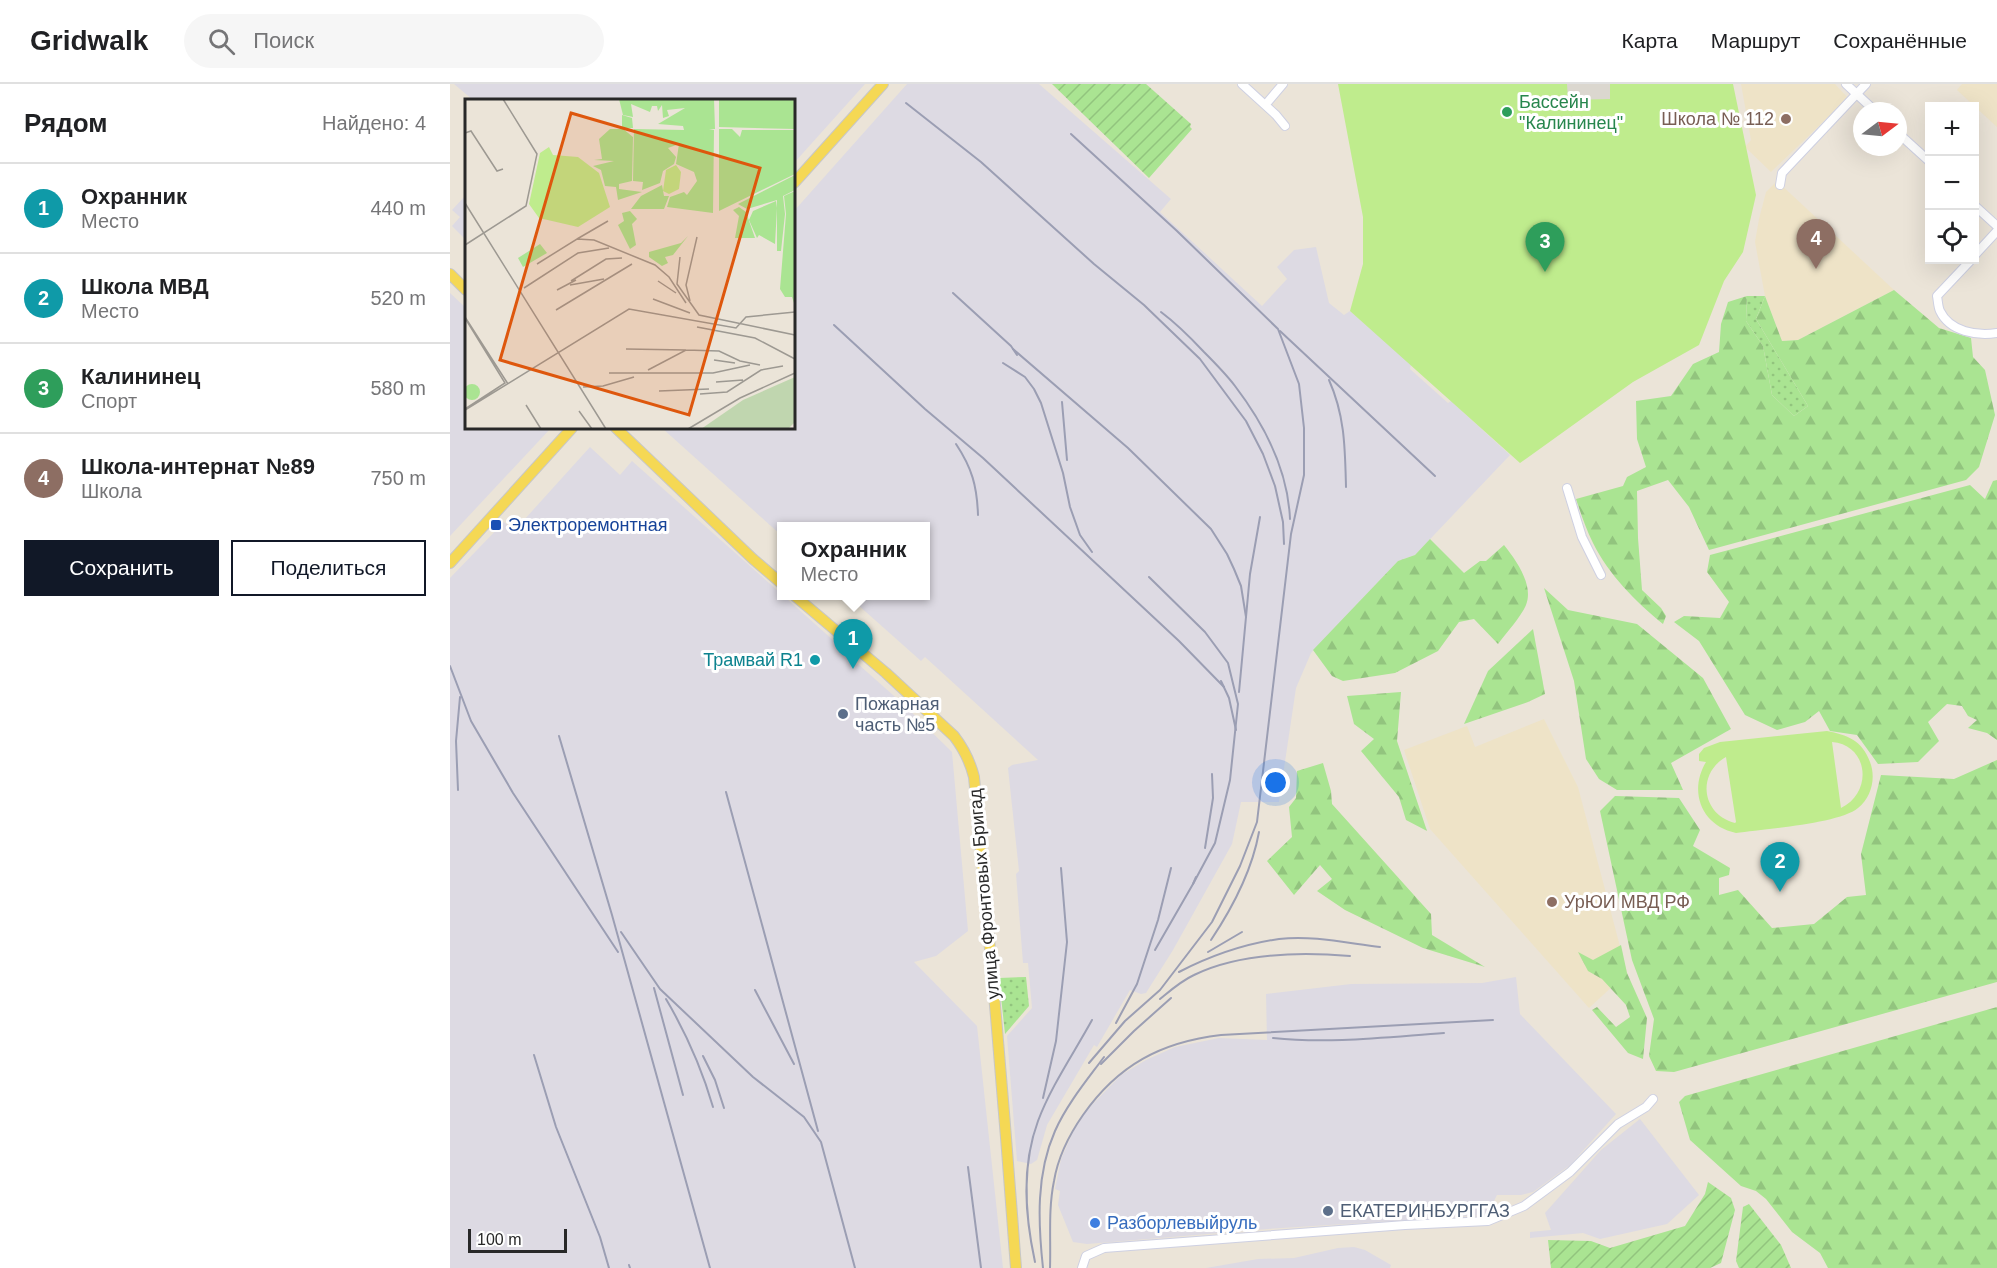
<!DOCTYPE html>
<html lang="ru">
<head>
<meta charset="utf-8">
<style>
  :root { --surface:#fff; --page:#f6f6f6; --text:#202124; --muted:#757577; --line:#e0e0e0; --accent:#111827 }
  body { margin:0; font-family:Helvetica,sans-serif; background:var(--page); color:var(--text) }
  .controls { position:absolute; right:18px; top:18px; display:grid; overflow:hidden; border-radius:0px; box-shadow:0 6px 24px #0002 }
  .controls button { width:54px; height:54px; display:grid; place-items:center; padding:0; border:0; border-bottom:2px solid var(--line); background:var(--surface); color:var(--text); font:30px sans-serif }
  .compass { position:absolute; left:1403px; top:18px; width:54px; height:54px; border-radius:50%; background:var(--surface); box-shadow:0 6px 24px #0002; rotate:74deg }
  .scale { position:absolute; left:18px; bottom:15px; width:99px; box-sizing:border-box; padding-left:6px; border:3px solid #282828; border-top:0; font-size:16px; line-height:21px; white-space:nowrap; color:#282828; -webkit-text-stroke:4px #fff; paint-order:stroke }
  .you { position:absolute; left:826px; top:699px; width:21px; height:21px; margin:-15px; border:4px solid #fff; border-radius:50%; background:#1a73e8; box-shadow:0 0 0 9px #1a73e833 }
  .badge { display:grid; place-items:center; width:39px; height:39px; border-radius:50%; background:var(--accent); color:#fff; font-size:20px; font-weight:700 }
  .pin { position:absolute; translate:-50% -50px; filter:drop-shadow(0 2px 3px #0008) }
  .pin::after { content:''; position:absolute; top:32px; width:21px; height:18px; background:inherit; clip-path:polygon(0 0,100% 0,50% 100%) }
  .popup { position:absolute; left:327px; top:438px; width:153px; height:78px; box-sizing:border-box; display:grid; place-content:center; border-radius:0px; background:var(--surface); filter:drop-shadow(0 2px 4px #0005); font-size:20px; white-space:nowrap; color:var(--muted) }
  .popup b { font-size:22px; color:var(--text) }
  .popup::after { content:''; position:absolute; left:50%; top:100%; margin-left:-12px; border:12px solid transparent; border-top-color:var(--surface) }
  .list { margin:0; padding:0; list-style:none }
  h2 { display:flex; justify-content:space-between; align-items:center; height:78px; margin:0; padding:0 24px; font-size:26px }
  h2 small { font-size:20px; font-weight:400; color:var(--muted) }
  .list li { display:grid; grid-template-columns:39px 1fr auto; gap:18px; align-items:center; box-sizing:border-box; height:90px; padding:0 24px; border-top:2px solid var(--line) }
  .list b { display:block; font-size:22px; white-space:nowrap }
  .list p { margin:0; font-size:20px; white-space:nowrap; color:var(--muted) }
  .list em { font-size:20px; font-style:normal; color:var(--muted) }
  .actions { display:flex; gap:12px; padding:18px 24px }
  .actions a { flex:1; padding:14px 0; border:2px solid var(--accent); border-radius:0px; text-align:center; font-size:21px; color:var(--accent) }
  .actions .main { background:var(--accent); color:#fff }
  .icon { flex:none; width:33px; height:33px; fill:none; stroke:currentColor; stroke-width:2; stroke-linecap:round; stroke-linejoin:round }
  .map { position:relative; flex:none; width:1547px; height:1184px; overflow:hidden }
  header { display:flex; align-items:center; gap:36px; box-sizing:border-box; height:84px; padding:0 30px; background:var(--surface); border-bottom:2px solid var(--line) }
  header strong { font-size:28px }
  nav { display:flex; gap:33px; margin-inline-start:auto; font-size:21px }
  .search { width:420px; height:54px; background:var(--page); display:flex; align-items:center; gap:15px; box-sizing:border-box; padding:0 21px; border-radius:33px; color:var(--muted); font-size:22px }
  main { display:flex }
  aside { flex:1; background:var(--surface) }
  .map>svg:first-child { display:block }
  .industrial { fill:#dddae3 }
  .education { fill:#eee3c7 }
  .grass { fill:url(#grass-dots) }
  .forest { fill:url(#forest-firs) }
  .garden { fill:url(#garden-furrows) }
  .pitch { fill:#bfec8d; fill-rule:evenodd }
  .plaza { fill:#dbd7cf }
  .lines { fill:none; stroke-linecap:round; stroke-linejoin:round }
  .minor-casing { stroke:#ced0e2; stroke-width:10 }
  .major-casing { stroke:#c7c7c7; stroke-width:12 }
  .minor { stroke:#fff; stroke-width:8 }
  .major { stroke:#f5d854; stroke-width:10 }
  .rail { stroke:#9b9eb3; stroke-width:2 }
  .leisure-dot { fill:#2e9e5b; stroke:#fff; stroke-width:2 }
  .education-dot { fill:#8d6e63; stroke:#fff; stroke-width:2 }
  .transit-dot { fill:#1a4fb4; stroke:#fff; stroke-width:2 }
  .culture-dot { fill:#0f9aa8; stroke:#fff; stroke-width:2 }
  .service-dot { fill:#5c6f8a; stroke:#fff; stroke-width:2 }
  .shop-dot { fill:#3f7fe0; stroke:#fff; stroke-width:2 }
  .labels { text-anchor:middle; dominant-baseline:central; stroke-width:6; stroke-linejoin:round; paint-order:stroke }
  .leisure-label { font-size:18px; fill:#27864d; stroke:#fff; text-anchor:start }
  .education-label { font-size:18px; fill:#785e54; stroke:#fff; text-anchor:end }
  .transit-label { font-size:18px; fill:#164399; stroke:#fff; text-anchor:start }
  .culture-label { font-size:18px; fill:#0d838f; stroke:#fff; text-anchor:end }
  .service-label { font-size:18px; fill:#4e5e75; stroke:#fff; text-anchor:start }
  .street-label { font-size:18px; fill:#282828; stroke:#fff }
  .shop-label { font-size:18px; fill:#366cbe; stroke:#fff; text-anchor:start }
  .inset-road { fill:none; stroke:#9d9992; stroke-width:1.5 }
  .view { fill:#de570d; fill-opacity:0.15; stroke:#de570d; stroke-width:3 }
  .inset-edge { fill:none; stroke:#282828; stroke-width:3 }
</style>
</head>
<body>
<header>
<strong>Gridwalk</strong>
<div class="search"><svg class="icon" aria-label="search" viewBox="0 0 24 24"><circle cx="10" cy="10" r="6"/><path d="M15 15l6 6"/></svg>Поиск</div>
<nav><a>Карта</a><a>Маршрут</a><a>Сохранённые</a></nav>
</header>
<main>
<aside>
<h2>Рядом<small>Найдено: 4</small></h2>
<ul class="list">
<li><span class="badge" style="background:#0f9aa8">1</span><div><b>Охранник</b><p>Место</p></div><em>440 m</em></li>
<li><span class="badge" style="background:#0f9aa8">2</span><div><b>Школа МВД</b><p>Место</p></div><em>520 m</em></li>
<li><span class="badge" style="background:#2e9e5b">3</span><div><b>Калининец</b><p>Спорт</p></div><em>580 m</em></li>
<li><span class="badge" style="background:#8d6e63">4</span><div><b>Школа-интернат №89</b><p>Школа</p></div><em>750 m</em></li>
</ul>
<div class="actions"><a class="main">Сохранить</a><a>Поделиться</a></div>
</aside>
<div class="map">
<svg width="1547" height="1184" viewBox="0 0 1547 1184">
  <defs>
    <pattern id="grass-dots" width="8" height="8" patternUnits="userSpaceOnUse" patternTransform="scale(1.5)"><rect width="8" height="8" fill="#aae492"/><path d="M2 2h.1M6 6h.1" fill="none" stroke="#92c47e" stroke-width="1.8" stroke-linecap="round"/></pattern>
    <pattern id="forest-firs" width="22" height="20" patternUnits="userSpaceOnUse" patternTransform="scale(1.5)"><rect width="22" height="20" fill="#aae492"/><path d="M5 1l3.5 6h-7zM16 11l3.5 6h-7z" fill="#92c47e"/></pattern>
    <pattern id="garden-furrows" width="10" height="10" patternUnits="userSpaceOnUse" patternTransform="scale(1.5)"><rect width="10" height="10" fill="#aae492"/><path d="M-1 1l2-2M0 10L10 0M9 11l2-2" fill="none" stroke="#92c47e"/></pattern>
  </defs>
  <rect width="100%" height="100%" fill="#ebe4d8"/>
  <g class="industrial">
    <polygon points="4,0 415,0 344,79 344,16 23,16"/>
    <polygon points="457,0 589,0 721,115 710,128 812,222 837,195 827,183 844,166 866,163 879,219 894,231 900,227 961,280 960,285 998,319 1001,317 1060,371 965,471 948,477 861,569 846,604 829,718 791,718 782,760 723,866 696,909 691,910 680,906 647,963 644,961 597,1041 587,1076 581,1080 567,1077 557,952 582,924 578,879 573,879 566,790 569,787 558,684 562,681 588,676 475,573 471,577 398,512 475,512 475,442 331,442 331,451 212,344 344,344 344,127"/>
    <polygon points="16,111 16,156 2,142 10,133 2,126"/>
    <polygon points="0,209 16,224 16,344 101,344 0,452"/>
    <polygon points="140,363 170,391 182,377 402,573 400,575 406,581 408,580 452,619 502,668 518,847 486,872 464,878 527,942 553,1184 0,1184 0,494 54,438 64,447"/>
    <polygon points="1066,893 1070,930 1166,1030 1120,1081 1083,1108 1071,1111 1047,1111 1037,1131 818,1145 637,1160 623,1158 608,1121 610,1107 605,1105 611,1075 623,1048 637,1026 671,991 696,976 725,963 769,954 817,956 816,910 901,900 1032,899"/>
    <polygon points="1190,1035 1249,1111 1217,1140 1150,1155 1133,1149 1080,1154 1080,1148 1101,1146 1095,1129 1151,1066"/>
    <polygon points="904,1163 915,1166 941,1181 940,1184 756,1184 808,1175 844,1174 888,1164"/>
  </g>
  <g class="education">
    <polygon points="1291,0 1385,0 1398,14 1321,88 1295,63 1301,56"/>
    <polygon points="1512,0 1547,0 1547,43 1507,6"/>
    <polygon points="1327,97 1444,206 1348,256 1332,257 1315,212 1305,158 1309,135 1316,108"/>
    <polygon points="1094,635 1128,703 1177,889 1139,924 980,745 954,666 1017,642 1025,663"/>
  </g>
  <g class="grass">
    <polygon points="1297,212 1315,212 1306,235 1358,322 1344,332 1322,311 1313,262 1296,237"/>
    <polygon points="576,893 579,922 555,950 549,894"/>
  </g>
  <g class="forest">
    <path d="M1444,206L1489,244L1521,254L1523,273L1535,286L1545,331L1529,383L1516,396L1259,466L1239,423L1218,396L1187,407L1188,454L1192,506L1211,524L1216,532L1213,540C1185,517 1159,491 1143,459C1136,445 1131,430 1126,415L1173,402L1177,393L1196,383L1187,355L1186,317L1221,312L1243,280L1269,268L1271,240L1278,218L1297,212L1296,237L1313,262L1322,311L1344,332L1358,322L1306,235L1315,212L1332,257L1348,256Z"/>
    <polygon points="1547,396 1547,656 1537,649 1518,644 1527,636 1518,632 1512,622 1497,620 1478,638 1489,657 1468,678 1428,680 1407,651 1380,647 1369,627 1355,638 1327,646 1295,631 1249,557 1224,538 1234,532 1270,534 1279,518 1257,488 1260,471 1520,401 1535,415 1543,397"/>
    <path d="M980,455L1014,489L1030,477H1036L1054,461C1066,476 1084,501 1076,521C1071,533 1056,549 1048,560L1024,535L1009,538L988,567L945,589L893,597L882,592L863,566L948,477L965,471Z"/>
    <polygon points="1094,504 1118,526 1187,540 1253,594 1281,645 1221,679 1233,706 1167,706 1149,695 1136,675 1124,597"/>
    <polygon points="1083,545 1095,610 1078,618 1014,640 1038,587"/>
    <polygon points="951,608 947,657 977,747 956,736 949,713 911,667 924,655 904,640 897,612"/>
    <polygon points="1547,676 1547,898 1224,988 1206,987 1199,972 1204,935 1182,876 1150,727 1165,712 1229,714 1250,746 1243,762 1280,784 1279,791 1269,794 1269,811 1288,806 1322,844 1364,840 1397,813 1416,811 1411,770 1431,691 1504,695"/>
    <polygon points="873,679 881,707 882,720 981,830 982,851 1035,883 973,864 895,826 867,807 882,795 870,781 844,811 817,777 842,753 839,723 846,714 847,687"/>
    <polygon points="1171,861 1177,889 1197,934 1193,975 1178,969 1142,926 1147,923 1166,943 1180,933 1176,921 1152,895 1138,887 1128,868 1143,876"/>
    <polygon points="1547,923 1547,1184 1378,1184 1370,1169 1342,1148 1316,1115 1306,1107 1291,1102 1240,1056 1229,1018 1235,1012"/>
  </g>
  <g class="garden">
    <polygon points="602,0 696,0 741,40 740,43 742,45 699,94"/>
    <polygon points="1258,1098 1281,1114 1285,1126 1271,1179 1260,1184 1101,1184 1098,1156 1141,1157 1160,1164 1235,1142 1255,1110"/>
    <polygon points="1299,1120 1331,1161 1341,1184 1289,1184 1286,1177 1293,1123"/>
  </g>
  <g class="pitch">
    <polygon points="888,0 1283,0 1306,111 1293,168 1274,197 1249,261 1183,298 1070,379 900,227 913,180 913,133"/>
    <path d="M1377,647C1397,651 1412,656 1420,678C1426,693 1422,713 1408,724C1389,740 1313,745 1286,749C1252,742 1238,708 1256,678L1249,677V670L1254,664L1270,658ZM1382,658C1419,661 1423,709 1391,724ZM1276,673L1286,738L1285,739C1252,731 1246,690 1276,673Z"/>
  </g>
  <polygon class="plaza" points="1117,0 1160,0 1160,15 1118,16"/>
  <g class="lines">
    <g class="minor-casing">
      <g id="minor">
        <polyline points="792,0 826,31 835,42"/>
        <polyline points="1396,0 1425,27"/>
        <polyline points="816,20 833,0"/>
        <polyline points="1448,49 1480,78"/>
        <polyline points="1330,101 1332,89 1416,0"/>
        <polyline points="1524,121 1547,142"/>
        <polyline points="1524,172 1547,147"/>
        <path d="M1521,176L1487,212C1488,217 1488,223 1490,227C1500,248 1527,252 1547,249"/>
        <polyline points="1117,404 1132,453 1151,491"/>
        <polyline points="632,1184 636,1172 654,1164 955,1141 1038,1137 1074,1122 1120,1088 1168,1040 1196,1023 1203,1015"/>
      </g>
    </g>
    <g class="major-casing">
      <g id="major">
        <polyline points="344,99 433,0"/>
        <polyline points="0,190 16,206"/>
        <polyline points="166,344 303,475 331,499"/>
        <polyline points="0,479 122,344"/>
        <path d="M345,512L436,589L504,652C514,665 520,677 524,693C540,857 554,1020 566,1184"/>
      </g>
    </g>
    <use href="#minor" class="minor"/>
    <use href="#major" class="major"/>
    <g class="rail">
      <polyline points="456,19 531,78 644,180 694,221 750,275 796,337 813,370 825,402 833,438 834,460"/>
      <polyline points="621,50 727,147 828,245 849,300 854,344 854,391 841,450 807,738 790,782 762,838 710,906 675,937 639,979"/>
      <polyline points="503,209 561,262 567,271"/>
      <path d="M711,228C727,240 740,253 754,268C765,279 776,290 785,302C814,340 838,387 840,435"/>
      <polyline points="384,241 475,325 533,374 729,557 774,603"/>
      <polyline points="830,247 985,392"/>
      <polyline points="563,265 678,364 761,445 777,470 784,485 791,502 796,533"/>
      <polyline points="553,279 575,293 584,305 591,319 613,389 620,423 630,451 642,468"/>
      <path d="M879,296C895,332 895,364 896,403"/>
      <polyline points="612,318 617,376"/>
      <path d="M506,360C522,384 527,402 528,431"/>
      <polyline points="699,493 755,548 778,579 788,620 780,696 765,759 743,800"/>
      <polyline points="0,582 21,637 63,709 168,868"/>
      <polyline points="771,597 779,614 786,646"/>
      <polyline points="789,608 800,490 810,433"/>
      <polyline points="109,652 162,831 260,1184"/>
      <polyline points="8,706 6,657 10,613"/>
      <polyline points="276,708 368,1047"/>
      <polyline points="755,764 763,714 762,690"/>
      <polyline points="171,848 210,905 303,993 354,1033 371,1058 405,1184"/>
      <path d="M761,856C783,823 802,787 809,748"/>
      <polyline points="705,866 743,800 746,793"/>
      <polyline points="758,868 792,848"/>
      <path d="M729,888C760,872 794,860 829,855C862,851 897,859 930,863"/>
      <polyline points="204,904 233,1011"/>
      <polyline points="305,906 344,980"/>
      <path d="M216,915C236,949 252,985 263,1023"/>
      <path d="M710,915C721,906 731,897 744,891C789,869 851,868 900,872"/>
      <polyline points="666,939 687,900 708,836 721,784"/>
      <path d="M823,954C880,960 937,953 994,949"/>
      <polyline points="84,971 106,1043 150,1153 159,1184"/>
      <polyline points="253,972 265,996 274,1024"/>
      <polyline points="651,980 684,947 721,914"/>
      <polyline points="593,1014 606,957 617,858 611,784"/>
      <polyline points="518,1083 531,1184"/>
      <path d="M585,1178C575,1132 571,1083 588,1037C601,1002 624,969 642,936"/>
      <polyline points="179,1181 180,1184"/>
      <path d="M593,1184C588,1138 586,1090 605,1047C617,1020 637,996 654,973"/>
      <path d="M600,1184C601,1155 598,1126 604,1097C608,1073 619,1051 633,1031C668,981 711,958 771,951L1043,936"/>
    </g>
  </g>
  <circle class="leisure-dot" cx="1057" cy="28" r="6"/>
  <g class="education-dot">
    <circle cx="1336" cy="35" r="6"/>
    <circle cx="1102" cy="818" r="6"/>
  </g>
  <rect class="transit-dot" x="40" y="435" width="12" height="12" rx="3"/>
  <circle class="culture-dot" cx="365" cy="576" r="6"/>
  <g class="service-dot">
    <circle cx="393" cy="630" r="6"/>
    <circle cx="878" cy="1127" r="6"/>
  </g>
  <circle class="shop-dot" cx="645" cy="1139" r="6"/>
  <g class="labels">
    <g class="leisure-label">
      <text x="1069" y="18">Бассейн<tspan x="1069" dy="21">"Калининец"</tspan></text>
    </g>
    <g class="education-label">
      <text x="1324" y="35">Школа № 112</text>
      <text x="1114" y="818" text-anchor="start">УрЮИ МВД РФ</text>
    </g>
    <g class="transit-label">
      <text x="58" y="441">Электроремонтная</text>
    </g>
    <g class="culture-label">
      <text x="353" y="576">Трамвай R1</text>
    </g>
    <g class="service-label">
      <text x="405" y="620">Пожарная<tspan x="405" dy="21">часть №5</tspan></text>
      <text x="890" y="1127">ЕКАТЕРИНБУРГГАЗ</text>
    </g>
    <g class="street-label">
      <text transform="translate(534 810) rotate(-95)">улица Фронтовых Бригад</text>
    </g>
    <g class="shop-label">
      <text x="657" y="1139">Разборлевыйруль</text>
    </g>
  </g>
  <g transform="translate(15 15)">
    <rect width="330" height="330" fill="#ebe4d8"/>
    <path d="M154,0H249L250,30H244L249,31L248,114L202,108L205,98L219,93L222,96L232,82L229,73L211,65L214,45L203,49L211,58L209,65L198,72L195,84L177,91L178,83L168,82L169,30L219,31L218,27L193,25L220,9L202,11L204,17L198,19L197,6L193,12L192,7H187L185,13L166,5L168,18L158,16ZM254,0H330V30L254,28ZM157,16L167,19L168,29H157L168,38L167,82L154,85V90L177,93L153,101L151,88L140,87L136,71L128,67L149,62L129,61L137,60L134,40L145,30H157ZM254,30H267L275,38L277,31H330V75L254,112ZM197,86L199,97H204L199,110H166L176,97ZM330,92V207L327,198H320L315,190L321,115L319,97ZM311,102L312,109L310,145L294,136L292,139L284,121L288,112ZM157,114L165,112L172,120L167,125L171,146L165,150L153,126L159,122ZM223,137L208,156L200,158L203,164L197,167L184,158V153L216,144ZM-1 293a8 8 0 1 1 16 0a8 8 0 1 1-16 0Z" fill="#aae492"/>
    <path d="M330,278V323L323,330H236L278,301Z" fill="#c0d6af"/>
    <path d="M330,76V91L318,97L320,115L316,152H312V101L282,110L273,105ZM274,108L281,113L290,139H270L274,117L268,111ZM75,145L82,154L58,168L53,159Z" fill="#aae492"/>
    <path d="M84,48L88,56L113,58L134,74L145,108L113,128L74,119L64,105L75,54ZM211,66L216,73L214,90L204,95L198,92L201,71Z" fill="#bfec8d"/>
    <path class="inset-road" d="M0,34L6,32L32,72L38,70M0,104L141,330M112,140L143,122M0,146L61,107L72,55L38,0M215,158L212,185L234,216L330,236M72,165L112,140L129,141L190,166L204,178L221,204M106,182L141,160L157,159M193,182L211,194M105,186L139,180M59,189L113,154L144,149M92,191L111,181M188,200L225,214M225,202L221,186L232,138M91,211L167,165M0,218L43,285M0,219L40,284L0,310M232,228L290,239L330,260M161,250L221,251M249,261L270,264M183,271L221,251L254,252L275,262L295,266M144,274H248L285,266M251,283L278,281M118,288L138,287L169,278M194,292L244,290M235,295L262,293L296,271L318,267M61,306L76,330M0,311L164,210L271,229L281,218L330,213M114,312L127,330M223,330L275,299L330,274"/>
    <path class="view" d="M106,14L295,69L224,316L35,261Z"/>
    <rect width="330" height="330" class="inset-edge"/>
  </g>
</svg>
<div class="controls">
<button>+</button>
<button>−</button>
<button><svg class="icon" aria-label="locate" viewBox="0 0 24 24"><circle cx="12" cy="12" r="6"/><path d="M12 2v4M12 18v4M2 12h4M18 12h4"/></svg></button>
</div>
<svg class="compass" viewBox="-18 -18 36 36"><path d="M0-13l5 13h-10z" fill="#e53935"/><path d="M0 13l5-13h-10z" fill="#757577"/></svg>
<div class="scale">100 m</div>
<div class="you"></div>
<div class="pin badge" style="left:403px;top:585px;background:#0f9aa8">1</div>
<div class="popup"><b>Охранник</b>Место</div>
<div class="pin badge" style="left:1330px;top:808px;background:#0f9aa8">2</div>
<div class="pin badge" style="left:1095px;top:188px;background:#2e9e5b">3</div>
<div class="pin badge" style="left:1366px;top:185px;background:#8d6e63">4</div>
</div>
</main>
</body>
</html>
